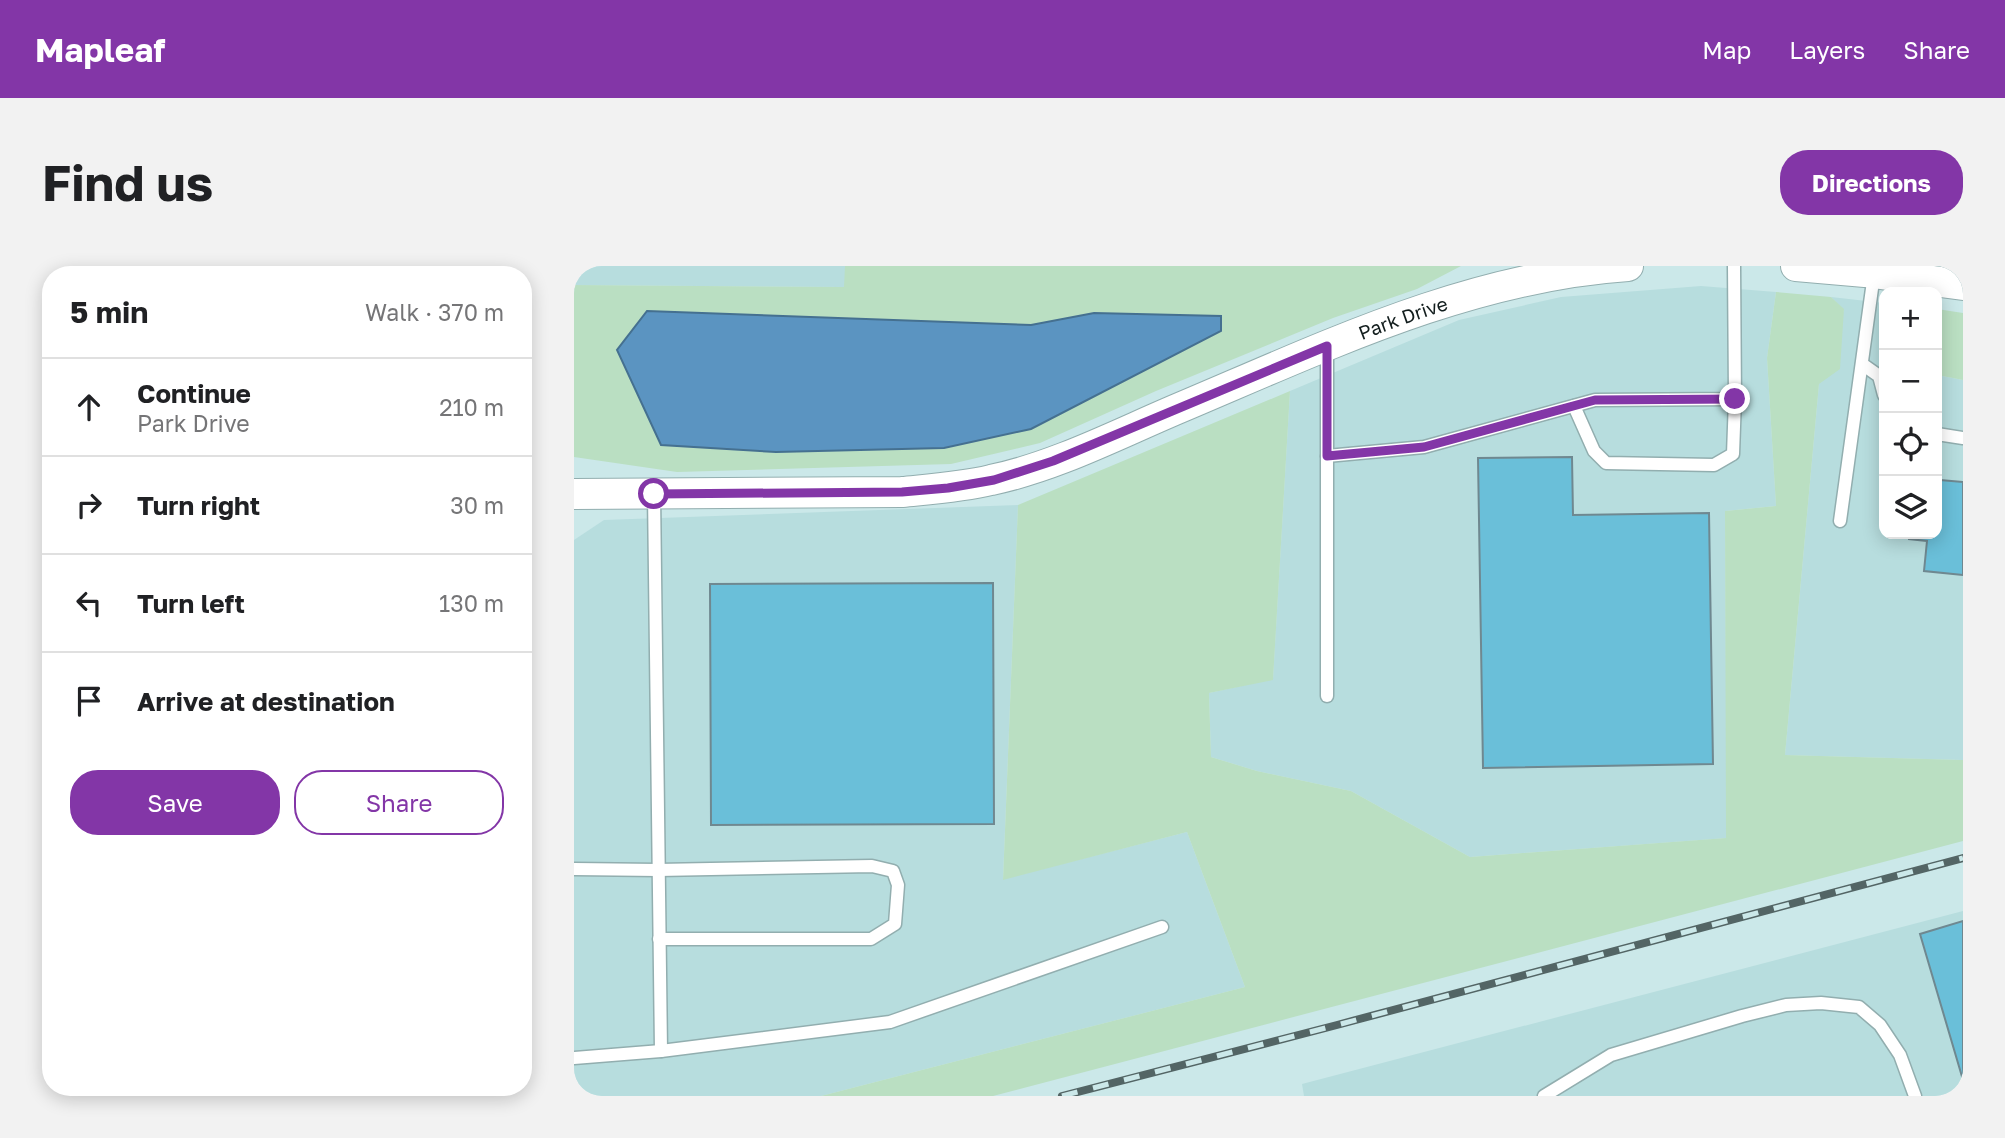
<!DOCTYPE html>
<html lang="en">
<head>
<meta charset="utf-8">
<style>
  :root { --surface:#fff; --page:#f2f2f2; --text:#202124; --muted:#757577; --line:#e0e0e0; --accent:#8336a7 }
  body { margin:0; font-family:"Golos Text",sans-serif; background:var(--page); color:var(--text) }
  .controls { position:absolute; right:21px; top:21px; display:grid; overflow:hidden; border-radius:14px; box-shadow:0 4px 18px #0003 }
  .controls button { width:63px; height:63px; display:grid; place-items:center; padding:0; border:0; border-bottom:2px solid var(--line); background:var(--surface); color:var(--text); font:35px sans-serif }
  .stop { position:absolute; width:21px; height:21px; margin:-16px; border:5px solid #8336a7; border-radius:50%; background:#fff }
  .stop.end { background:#8336a7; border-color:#fff; box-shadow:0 2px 7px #0008 }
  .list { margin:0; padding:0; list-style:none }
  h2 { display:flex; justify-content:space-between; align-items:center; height:91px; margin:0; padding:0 28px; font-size:30px }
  h2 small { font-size:23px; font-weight:400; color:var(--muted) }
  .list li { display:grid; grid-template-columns:46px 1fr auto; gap:21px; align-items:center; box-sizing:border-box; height:98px; padding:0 28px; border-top:2px solid var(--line) }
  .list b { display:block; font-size:26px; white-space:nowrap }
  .list p { margin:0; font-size:23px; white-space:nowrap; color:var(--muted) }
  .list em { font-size:23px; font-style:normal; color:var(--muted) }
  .actions { display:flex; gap:14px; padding:21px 28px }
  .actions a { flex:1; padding:16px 0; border:2px solid var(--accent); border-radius:28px; text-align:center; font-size:24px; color:var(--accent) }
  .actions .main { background:var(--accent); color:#fff }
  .icon { flex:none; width:38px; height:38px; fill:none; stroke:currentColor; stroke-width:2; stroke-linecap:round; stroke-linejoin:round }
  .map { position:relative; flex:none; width:1389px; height:830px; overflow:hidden; border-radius:28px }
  header { display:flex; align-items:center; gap:42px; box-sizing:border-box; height:98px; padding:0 35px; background:var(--accent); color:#fff }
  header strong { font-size:33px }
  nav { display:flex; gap:38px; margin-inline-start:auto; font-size:24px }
  .intro { display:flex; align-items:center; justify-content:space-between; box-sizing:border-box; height:168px; padding:0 42px }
  h1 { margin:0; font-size:49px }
  .button { padding:18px 32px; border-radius:28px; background:var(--accent); color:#fff; font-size:24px; font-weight:700 }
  main { display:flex; gap:42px; padding:0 42px }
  aside { flex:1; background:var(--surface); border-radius:28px; box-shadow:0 4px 18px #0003 }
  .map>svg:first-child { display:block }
  .built { fill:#b7ddde }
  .green { fill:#badfc2 }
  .water { fill:#5b94c1; stroke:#457090; stroke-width:2 }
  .building { fill:#6abfd9; stroke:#6f8890; stroke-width:2 }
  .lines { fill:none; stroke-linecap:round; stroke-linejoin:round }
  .service-casing { stroke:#92aeaf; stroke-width:15 }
  .tertiary-casing { stroke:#92aeaf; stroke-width:32 }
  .service { stroke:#fff; stroke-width:12 }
  .tertiary { stroke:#fff; stroke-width:30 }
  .rail-casing { stroke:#536565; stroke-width:8 }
  .rail { stroke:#cbe8e9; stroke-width:5; stroke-dasharray:16; stroke-linecap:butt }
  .route { stroke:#8336a7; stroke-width:9 }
  .labels { text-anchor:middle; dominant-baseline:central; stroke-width:7; stroke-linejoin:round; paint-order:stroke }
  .street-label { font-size:19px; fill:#121d1d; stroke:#cbe8e9 }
</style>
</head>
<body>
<header>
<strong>Mapleaf</strong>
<nav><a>Map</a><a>Layers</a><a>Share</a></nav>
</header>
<div class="intro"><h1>Find us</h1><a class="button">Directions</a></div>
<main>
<aside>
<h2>5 min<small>Walk · 370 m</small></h2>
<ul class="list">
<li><svg class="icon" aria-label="ahead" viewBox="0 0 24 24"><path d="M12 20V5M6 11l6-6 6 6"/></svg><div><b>Continue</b><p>Park Drive</p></div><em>210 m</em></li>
<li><svg class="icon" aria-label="right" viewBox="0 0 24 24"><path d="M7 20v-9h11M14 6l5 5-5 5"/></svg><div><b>Turn right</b></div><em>30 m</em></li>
<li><svg class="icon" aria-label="left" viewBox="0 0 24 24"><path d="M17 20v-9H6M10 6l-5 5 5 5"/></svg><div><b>Turn left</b></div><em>130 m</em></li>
<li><svg class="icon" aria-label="arrive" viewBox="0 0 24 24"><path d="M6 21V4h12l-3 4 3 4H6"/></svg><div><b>Arrive at destination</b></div></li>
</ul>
<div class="actions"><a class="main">Save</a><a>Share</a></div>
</aside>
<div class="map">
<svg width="1389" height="830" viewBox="0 0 1389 830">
  <rect width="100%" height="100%" fill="#cbe8e9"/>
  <g class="built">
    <polygon points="0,0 271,0 271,21 0,19"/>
    <polygon points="1127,20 1202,26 1193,92 1202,240 1151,245 1153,572 896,591 777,525 683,505 637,491 635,427 699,413 716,125 885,54 987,31"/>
    <polygon points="1257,31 1310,37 1310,268 1363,268 1363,109 1389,114 1389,494 1211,489 1245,118 1270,44"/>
    <polygon points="444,239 429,613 613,566 671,721 247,830 0,830 0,274 30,254"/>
    <polygon points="1389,645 1389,830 730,830 728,818"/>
  </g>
  <g class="green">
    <polygon points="271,0 887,0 843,23 759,52 582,125 466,177 377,198 103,206 0,191 0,19 270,21"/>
    <polygon points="1202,26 1257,31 1270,43 1266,103 1245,118 1211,489 1389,494 1389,575 419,830 247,830 671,721 613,566 429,614 444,239 716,125 699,414 635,427 637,491 683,505 777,525 896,591 1152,572 1151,245 1202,240 1193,92"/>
    <polygon points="1363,43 1389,47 1389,114 1363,109"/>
  </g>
  <polygon class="water" points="73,45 457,59 520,47 647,50 647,65 457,163 370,182 202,186 87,179 43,84"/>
  <g class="building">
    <polygon points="998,191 999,249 1135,247 1139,498 909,502 904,192"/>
    <polygon points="1366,214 1389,216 1389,309 1350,305 1353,275 1335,273 1335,268 1363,268"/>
    <polygon points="419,317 420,558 137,559 136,318"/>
    <polygon points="1389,655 1389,814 1346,668"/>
  </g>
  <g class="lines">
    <g class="service-casing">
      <g id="service">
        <polyline points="1288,98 1305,110 1310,129"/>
        <polyline points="1000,140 1020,185 1032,197 1140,199 1159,188 1161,133"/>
        <polyline points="1363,168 1389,172"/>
        <polyline points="753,190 850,181 1021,134 1161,133 1160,0"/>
        <polyline points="80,228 87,785"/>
        <polyline points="1266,255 1300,8"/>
        <polyline points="753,430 753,80"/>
        <polyline points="0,603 84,604 298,600 319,605 324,619 321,658 297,673 85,673"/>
        <polyline points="0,792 87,785 316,756 588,661"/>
        <polyline points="970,830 1037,789 1168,750 1212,739 1247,737 1285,741 1306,759 1326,789 1341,830"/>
      </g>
    </g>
    <g class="tertiary-casing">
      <g id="tertiary">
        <polyline points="1222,0 1291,6 1389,19"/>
        <path id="s1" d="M0,228L328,226C358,223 388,221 417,214C479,201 538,171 596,146C744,84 891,11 1054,0"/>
      </g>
    </g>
    <use href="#service" class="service"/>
    <use href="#tertiary" class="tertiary"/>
    <g class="rail-casing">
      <polyline id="rail" points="488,830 763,759 1389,592"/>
    </g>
    <use href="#rail" class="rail"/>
  </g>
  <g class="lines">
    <polyline class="route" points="80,228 328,226 374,222 420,214 479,195 753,80 753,190 850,181 1021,134 1161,133"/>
  </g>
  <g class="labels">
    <g class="street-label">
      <text stroke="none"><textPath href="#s1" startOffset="861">Park Drive</textPath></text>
    </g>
  </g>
</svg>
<div class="controls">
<button>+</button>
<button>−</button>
<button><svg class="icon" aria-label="locate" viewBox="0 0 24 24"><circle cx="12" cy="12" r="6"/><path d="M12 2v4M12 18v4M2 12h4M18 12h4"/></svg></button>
<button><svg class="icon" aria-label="layers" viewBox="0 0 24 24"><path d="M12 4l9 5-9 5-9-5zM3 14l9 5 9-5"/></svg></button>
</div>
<div class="stop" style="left:80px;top:228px"></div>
<div class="stop end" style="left:1161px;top:133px"></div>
</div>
</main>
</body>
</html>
